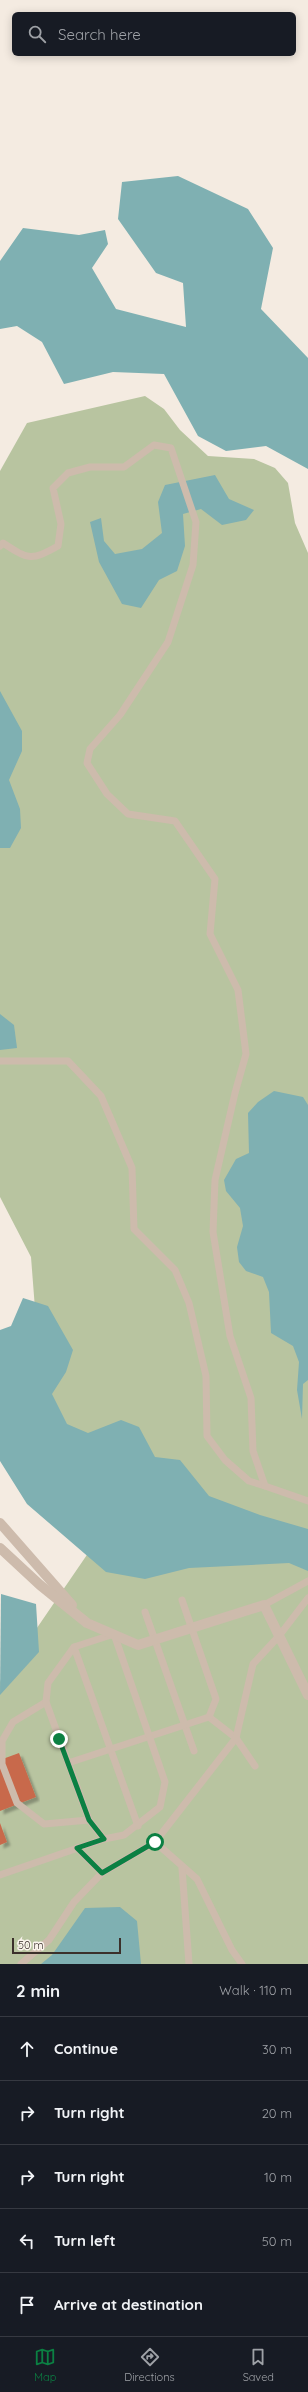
<!DOCTYPE html>
<html lang="en">
<head>
<meta charset="utf-8">
<style>
  :root { --surface:#171b24; --page:#20242c; --text:#f1f3f6; --muted:#9ea1a6; --line:#363941; --accent:#0b8043 }
  body { margin:0; font-family:Quicksand,sans-serif; background:var(--page); color:var(--text) }
  .scale { position:absolute; left:12px; bottom:10px; width:109px; box-sizing:border-box; padding-left:4px; border:2px solid #3b302b; border-top:0; font-size:11px; line-height:14px; white-space:nowrap; color:#3b302b; -webkit-text-stroke:3px #fbf5ee; paint-order:stroke }
  .stop { position:absolute; width:12px; height:12px; margin:-9px; border:3px solid #0b8043; border-radius:50%; background:#fff }
  .stop.end { background:#0b8043; border-color:#fff; box-shadow:0 1px 4px #0008 }
  .list { margin:0; padding:0; list-style:none }
  h2 { display:flex; justify-content:space-between; align-items:center; height:52px; margin:0; padding:0 16px; font-size:17px }
  h2 small { font-size:13px; font-weight:400; color:var(--muted) }
  .list li { display:grid; grid-template-columns:26px 1fr auto; gap:12px; align-items:center; box-sizing:border-box; height:64px; padding:0 16px; border-top:1px solid var(--line) }
  .list b { display:block; font-size:15px; white-space:nowrap }
  .list em { font-size:13px; font-style:normal; color:var(--muted) }
  .icon { flex:none; width:22px; height:22px; fill:none; stroke:currentColor; stroke-width:2; stroke-linecap:round; stroke-linejoin:round }
  .map { position:relative; flex:none; width:308px; height:1964px; overflow:hidden }
  .search { position:absolute; background:var(--surface); box-shadow:0 2px 10px #0003; left:12px; right:12px; top:12px; height:44px; display:flex; align-items:center; gap:10px; box-sizing:border-box; padding:0 14px; border-radius:6px; color:var(--muted); font-size:15px }
  .sheet { height:372px; background:var(--surface) }
  nav { display:flex; justify-content:space-around; align-items:center; box-sizing:border-box; height:56px; border-top:1px solid var(--line); background:var(--surface); font-size:11px; color:var(--muted) }
  nav a { display:grid; justify-items:center; gap:2px }
  nav .on { color:var(--accent) }
  .map>svg:first-child { display:block }
  .green { fill:#b8c4a0 }
  .water { fill:#7fb0b2 }
  .building { fill:#c8694b; filter:url(#shadow) }
  .lines { fill:none; stroke-linecap:round; stroke-linejoin:round }
  .lane { stroke:#cdbbac; stroke-width:7 }
  .street { stroke:#cdbbac; stroke-width:10 }
  .route { stroke:#0b8043; stroke-width:5 }
</style>
</head>
<body>
<div class="map">
<svg width="308" height="1964" viewBox="0 0 308 1964">
  <defs>
    <filter id="shadow"><feDropShadow dx="3.5" dy="3.5" stdDeviation="1" flood-color="#0004"/></filter>
  </defs>
  <rect width="100%" height="100%" fill="#f4ebe1"/>
  <polygon class="green" points="145,396 164,409 180,430 208,456 254,459 275,468 288,483 295,523 308,553 308,1964 0,1964 0,1682 93,1546 45,1438 31,1257 0,1197 0,471 27,423"/>
  <g class="water">
    <polygon points="178,176 248,209 273,248 261,309 308,358 308,469 266,446 226,451 198,436 164,374 113,372 64,384 42,342 17,326 0,329 0,261 23,228 79,235 105,230 108,244 92,268 116,309 186,327 183,283 156,273 118,219 122,182"/>
    <polygon points="215,475 229,499 254,510 246,520 222,525 201,509 183,514 185,546 177,571 159,580 141,608 122,604 99,562 90,522 101,518 104,541 115,554 142,549 162,533 158,502 165,485"/>
    <polygon points="0,691 22,731 22,751 9,780 20,809 21,828 10,848 0,848"/>
    <polygon points="0,1014 14,1025 17,1048 0,1050"/>
    <polygon points="274,1091 303,1097 308,1105 308,1380 303,1384 302,1419 297,1390 299,1362 293,1346 271,1333 269,1292 263,1277 246,1271 239,1262 237,1247 243,1226 240,1208 226,1191 224,1180 236,1159 249,1153 248,1113 258,1102"/>
    <polygon points="23,1298 48,1306 73,1350 66,1372 52,1394 67,1424 88,1433 121,1420 139,1427 155,1457 180,1460 209,1496 260,1515 308,1529 308,1571 289,1563 189,1568 145,1579 106,1572 27,1504 0,1461 0,1330 11,1326"/>
    <polygon points="1,1594 36,1604 39,1652 0,1695"/>
    <polygon points="120,1907 137,1921 141,1964 41,1964 52,1955 85,1908"/>
  </g>
  <g class="building">
    <polygon points="19,1753 36,1797 0,1811 0,1760"/>
    <polygon points="0,1823 7,1842 0,1845"/>
  </g>
  <g class="lines">
    <g class="lane">
      <path d="M0,546L3,543C29,560 31,561 58,546L61,524L53,488L68,473L90,467H124L154,445L171,448L196,522L193,565L168,642L120,715L90,749L87,763L107,794L128,814L175,821L215,879L210,934L238,990L246,1054L235,1093L215,1180L213,1232L230,1336L251,1398L253,1451L265,1486L249,1481L225,1460L207,1436L206,1376L189,1303L175,1270L134,1229L132,1168L101,1096L68,1061H0"/>
      <polyline points="265,1486 308,1501"/>
      <polyline points="264,1605 308,1581"/>
      <polyline points="145,1612 194,1751"/>
      <polyline points="74,1647 138,1826"/>
      <polyline points="46,1702 13,1722 2,1741 2,1764 17,1803 44,1824 89,1820"/>
      <polyline points="209,1717 236,1738 255,1766"/>
      <polyline points="68,1763 209,1717 216,1699 182,1600"/>
      <polyline points="155,1842 197,1879 232,1950 242,1964"/>
      <polyline points="77,1848 102,1873 155,1842 236,1738 253,1664 279,1636 308,1598"/>
      <polyline points="182,1868 189,1964"/>
      <polyline points="0,1875 104,1839 124,1835 160,1807 165,1782 114,1634 74,1647 48,1683 46,1702 89,1820 104,1839"/>
      <polyline points="21,1964 49,1940 74,1902 102,1873"/>
    </g>
    <g class="street">
      <polyline points="0,1523 72,1605"/>
      <polyline points="0,1548 40,1585 87,1623 138,1645 264,1605 308,1695"/>
    </g>
  </g>
  <g class="lines">
    <polyline class="route" points="59,1739 89,1820 104,1839 77,1848 102,1873 155,1842"/>
  </g>
</svg>
<div class="scale">50 m</div>
<div class="stop" style="left:155px;top:1842px"></div>
<div class="stop end" style="left:59px;top:1739px"></div>
<div class="search"><svg class="icon" aria-label="search" viewBox="0 0 24 24"><circle cx="10" cy="10" r="6"/><path d="M15 15l6 6"/></svg>Search here</div>
</div>
<section class="sheet">
<h2>2 min<small>Walk · 110 m</small></h2>
<ul class="list">
<li><svg class="icon" aria-label="ahead" viewBox="0 0 24 24"><path d="M12 20V5M6 11l6-6 6 6"/></svg><div><b>Continue</b></div><em>30 m</em></li>
<li><svg class="icon" aria-label="right" viewBox="0 0 24 24"><path d="M7 20v-9h11M14 6l5 5-5 5"/></svg><div><b>Turn right</b></div><em>20 m</em></li>
<li><svg class="icon" aria-label="right" viewBox="0 0 24 24"><path d="M7 20v-9h11M14 6l5 5-5 5"/></svg><div><b>Turn right</b></div><em>10 m</em></li>
<li><svg class="icon" aria-label="left" viewBox="0 0 24 24"><path d="M17 20v-9H6M10 6l-5 5 5 5"/></svg><div><b>Turn left</b></div><em>50 m</em></li>
<li><svg class="icon" aria-label="arrive" viewBox="0 0 24 24"><path d="M6 21V4h12l-3 4 3 4H6"/></svg><div><b>Arrive at destination</b></div></li>
</ul>
</section>
<nav>
<a class="on"><svg class="icon" aria-label="map" viewBox="0 0 24 24"><path d="M3 6l6-2 6 2 6-2v14l-6 2-6-2-6 2zM9 4v14M15 6v14"/></svg>Map</a>
<a><svg class="icon" aria-label="directions" viewBox="0 0 24 24"><path d="M12 3l9 9-9 9-9-9zM9 14v-3h6M13 9l2 2-2 2"/></svg>Directions</a>
<a><svg class="icon" aria-label="saved" viewBox="0 0 24 24"><path d="M7 4h10v16l-5-4-5 4z"/></svg>Saved</a>
</nav>
</body>
</html>
